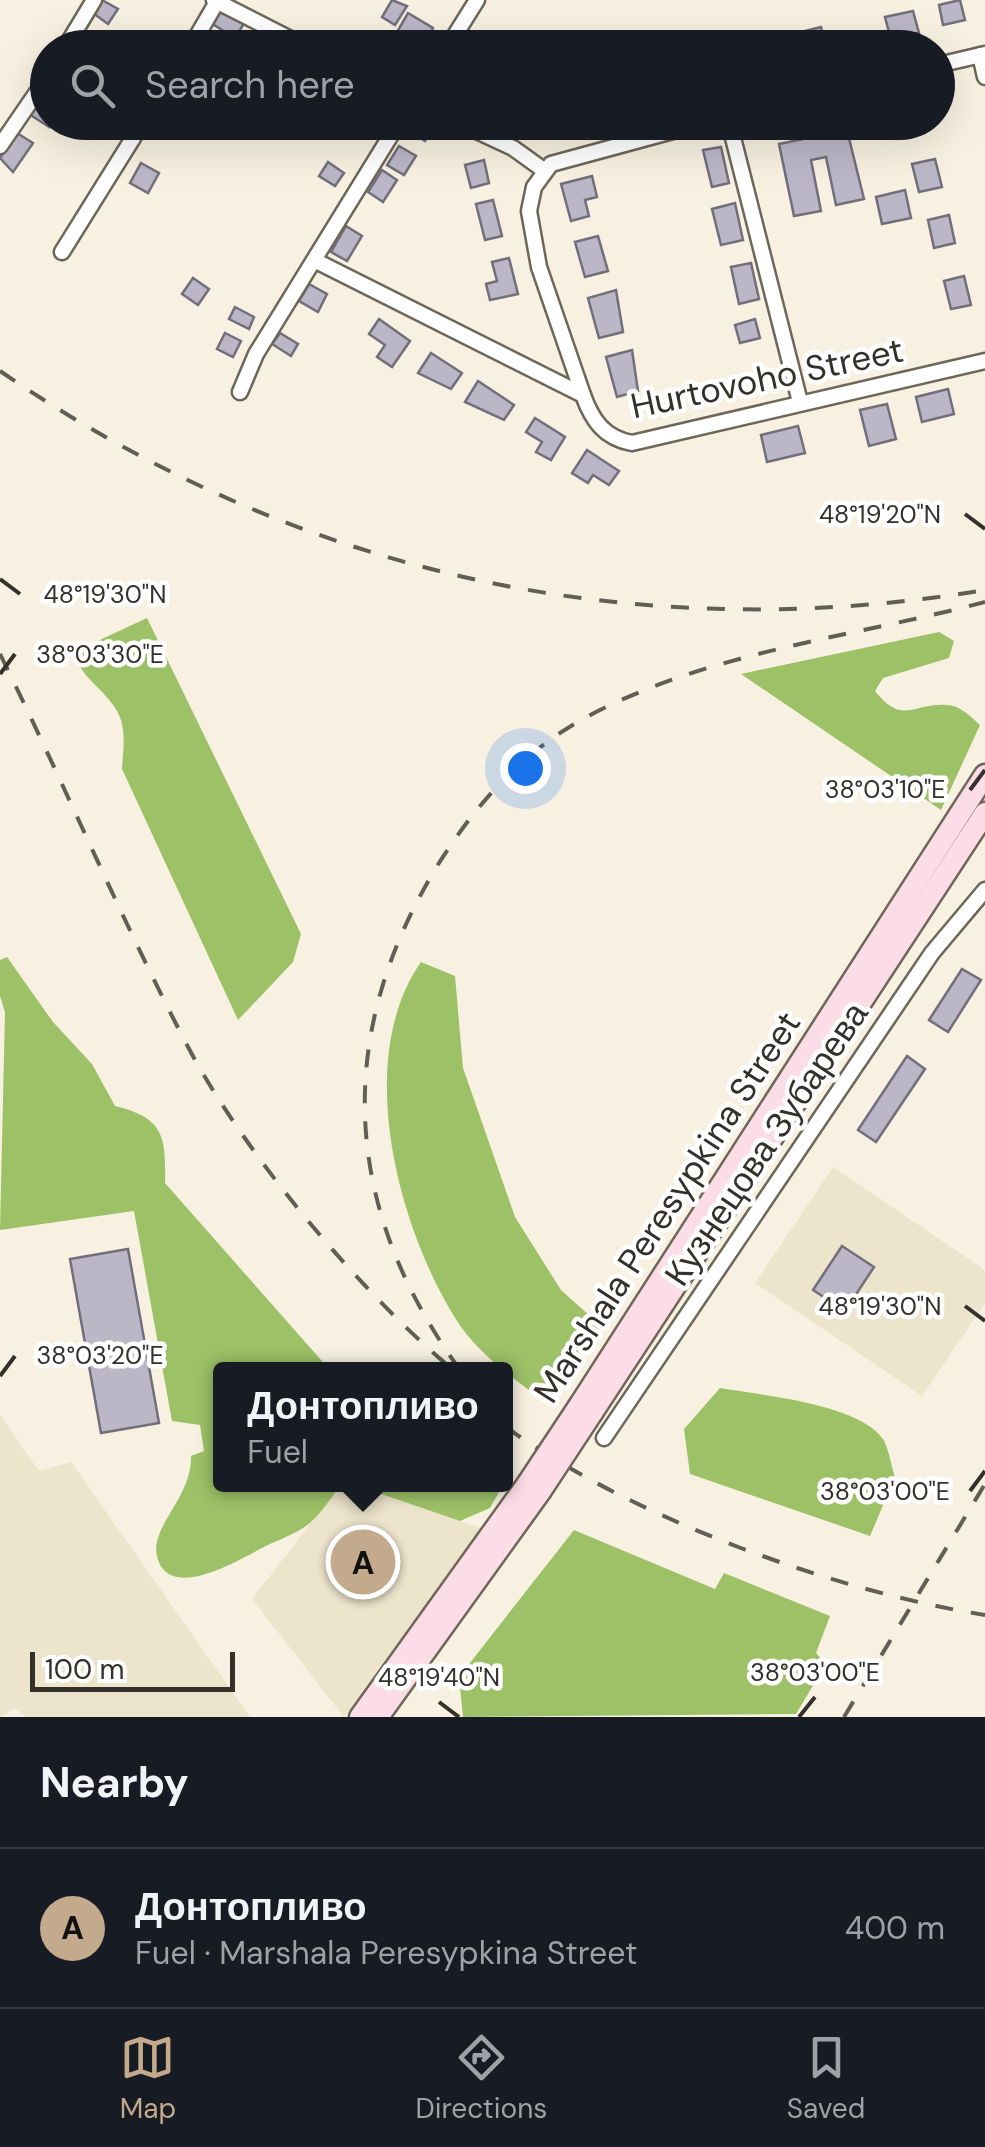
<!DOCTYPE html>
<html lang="en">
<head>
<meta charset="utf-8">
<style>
  :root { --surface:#171b24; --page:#20242c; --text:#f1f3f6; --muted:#9ea1a6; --line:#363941; --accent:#c3aa8c }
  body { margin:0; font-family:"DM Sans",sans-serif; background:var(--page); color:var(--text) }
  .scale { position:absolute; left:30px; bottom:25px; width:205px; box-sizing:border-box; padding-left:10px; border:5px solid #34312b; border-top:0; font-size:28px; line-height:35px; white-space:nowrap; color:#34312b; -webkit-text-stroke:8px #fff; paint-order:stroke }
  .you { position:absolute; left:525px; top:768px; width:35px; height:35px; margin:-25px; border:8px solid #fff; border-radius:50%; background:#1a73e8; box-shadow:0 0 0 15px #1a73e833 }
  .badge { display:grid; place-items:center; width:65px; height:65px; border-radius:50%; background:var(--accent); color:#111; font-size:32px; font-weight:700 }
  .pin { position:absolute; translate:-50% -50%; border:5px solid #fff; box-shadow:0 2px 10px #0006 }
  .popup { position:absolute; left:213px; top:1362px; width:300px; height:130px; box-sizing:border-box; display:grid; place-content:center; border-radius:10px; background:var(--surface); filter:drop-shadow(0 2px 8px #0005); font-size:32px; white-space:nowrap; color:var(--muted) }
  .popup b { font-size:38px; color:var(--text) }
  .popup::after { content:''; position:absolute; left:50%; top:100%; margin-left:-20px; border:20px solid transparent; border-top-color:var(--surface) }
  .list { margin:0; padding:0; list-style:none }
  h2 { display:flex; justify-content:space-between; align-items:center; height:130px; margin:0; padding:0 40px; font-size:42px }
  h2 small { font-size:32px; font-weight:400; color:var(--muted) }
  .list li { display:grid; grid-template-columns:65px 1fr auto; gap:30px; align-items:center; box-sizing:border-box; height:160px; padding:0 40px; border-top:2px solid var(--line) }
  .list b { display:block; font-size:38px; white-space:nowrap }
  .list p { margin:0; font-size:32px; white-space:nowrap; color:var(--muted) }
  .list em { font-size:32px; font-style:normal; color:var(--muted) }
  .icon { flex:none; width:55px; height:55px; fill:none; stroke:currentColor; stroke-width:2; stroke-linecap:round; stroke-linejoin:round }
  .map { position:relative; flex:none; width:985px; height:1717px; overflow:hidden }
  .search { position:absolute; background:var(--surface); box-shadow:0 10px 40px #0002; left:30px; right:30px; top:30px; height:110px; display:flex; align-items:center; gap:25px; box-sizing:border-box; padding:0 35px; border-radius:55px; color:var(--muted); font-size:38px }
  .sheet { height:290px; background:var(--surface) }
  nav { display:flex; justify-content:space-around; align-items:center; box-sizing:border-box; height:140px; border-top:2px solid var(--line); background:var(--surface); font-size:28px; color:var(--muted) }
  nav a { display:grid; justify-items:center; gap:5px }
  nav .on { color:var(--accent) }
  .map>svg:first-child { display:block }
  .built { fill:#ede4cc }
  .forest { fill:#9cc166 }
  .building { fill:#bcb7c7; stroke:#726e7c; stroke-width:2.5 }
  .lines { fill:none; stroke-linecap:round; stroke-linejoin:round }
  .minor-casing { stroke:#6d6759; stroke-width:19 }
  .secondary-casing { stroke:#6d6759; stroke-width:25 }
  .minor { stroke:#fff; stroke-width:14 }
  .secondary { stroke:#fcdce7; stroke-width:20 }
  .rail { stroke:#625e55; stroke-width:4; stroke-dasharray:18 18; stroke-linecap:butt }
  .secondary-bridge-casing { stroke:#6d6759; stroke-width:25; stroke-linecap:butt }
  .secondary-bridge { stroke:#fcdce7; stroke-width:20 }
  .ticks { fill:none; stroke:#34312b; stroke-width:4 }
  .labels { text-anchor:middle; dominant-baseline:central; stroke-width:9; stroke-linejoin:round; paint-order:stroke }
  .street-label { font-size:35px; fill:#34312b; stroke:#fff }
  .ticks-label { font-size:25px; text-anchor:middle; fill:#34312b; stroke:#fff; stroke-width:9; stroke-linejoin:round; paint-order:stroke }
</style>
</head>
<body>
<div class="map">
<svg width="985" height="1717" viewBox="0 0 985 1717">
  <rect width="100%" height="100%" fill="#f8f1e1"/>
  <g class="built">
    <polygon points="833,1167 985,1270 985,1303 922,1396 755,1283"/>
    <polygon points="0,1415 39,1471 71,1462 250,1717 26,1717 15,1708 0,1717"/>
    <polygon points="341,1484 355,1485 481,1528 344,1717 252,1599"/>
  </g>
  <g class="forest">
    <path d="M147,618L301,934L293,962L238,1020L122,769C123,751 127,728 117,711C104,688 81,679 74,652Z"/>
    <path d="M939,632L954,641L949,658L883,678L875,691C903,726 913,703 946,705C960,705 970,716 980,725L941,810L741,674Z"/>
    <path d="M7,957L53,1022L92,1064L115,1106C164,1118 166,1136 165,1183L329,1369L220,1370V1484L341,1485C332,1496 323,1511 312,1521C300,1533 279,1539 264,1547C240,1559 168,1604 157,1556C150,1526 192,1498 191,1456L204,1451L200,1425L172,1421L134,1211L0,1230L5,1012L0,996V960Z"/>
    <path d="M421,962L455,976L463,1068L515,1217L561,1290L601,1326L547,1404C515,1379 480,1356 457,1321C398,1228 353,1059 421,962Z"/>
    <path d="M720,1388C761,1395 859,1404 883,1439C889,1449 891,1466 895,1477L870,1536L690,1474L684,1429Z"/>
    <polygon points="355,1485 503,1484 503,1485 490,1508 460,1521"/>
    <polygon points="574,1530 715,1589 724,1573 830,1616 816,1653 826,1664 796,1714 463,1717 459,1677"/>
  </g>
  <g class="building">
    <polygon points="102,0 118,9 108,24 93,13"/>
    <polygon points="392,0 407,6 395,25 382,17"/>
    <polygon points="960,0 965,20 943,25 939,5"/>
    <polygon points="221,8 245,22 235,38 211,23"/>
    <polygon points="913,11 919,33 891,40 885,17"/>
    <polygon points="408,13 433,28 422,48 408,48 412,41 397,32"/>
    <polygon points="821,27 826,48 788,48 785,36"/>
    <polygon points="215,31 229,38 224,48 201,48"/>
    <polygon points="41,98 48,102 49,127 29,114"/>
    <polygon points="324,122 361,122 353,138"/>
    <polygon points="417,122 435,125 425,141 411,132"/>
    <polygon points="847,130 864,199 836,205 826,157 811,160 821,211 794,216 779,144"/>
    <polygon points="17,133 33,143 13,172 0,158"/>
    <polygon points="399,146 416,156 404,175 387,165"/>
    <polygon points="721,147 729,183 712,187 703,150"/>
    <polygon points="935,159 942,187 919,192 912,164"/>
    <polygon points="484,160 489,183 471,188 465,165"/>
    <polygon points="328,162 344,173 335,186 319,176"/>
    <polygon points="141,163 159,173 148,193 130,183"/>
    <polygon points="382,170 397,180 383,202 368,192"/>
    <polygon points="592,176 597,197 585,200 589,216 571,221 561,184"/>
    <polygon points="905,190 911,218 882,224 876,197"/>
    <polygon points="493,200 502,236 485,240 476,204"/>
    <polygon points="735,203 743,240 721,245 712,209"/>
    <polygon points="949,215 955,243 934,248 928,220"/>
    <polygon points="346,226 362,236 347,261 331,252"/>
    <polygon points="598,236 608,271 585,277 575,242"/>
    <polygon points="509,258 518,294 490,300 486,284 497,281 492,262"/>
    <polygon points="751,263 759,299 739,304 731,267"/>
    <polygon points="964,276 971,305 951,309 944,281"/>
    <polygon points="193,278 209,289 198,305 182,294"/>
    <polygon points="309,284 327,294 318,312 299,301"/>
    <polygon points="616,290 623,332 599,338 588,298"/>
    <polygon points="235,307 254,317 249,329 229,319"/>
    <polygon points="379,319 410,341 392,367 377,357 385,345 369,334"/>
    <polygon points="755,319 760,338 740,343 735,325"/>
    <polygon points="225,333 241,341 233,357 217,349"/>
    <polygon points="280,333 298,344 291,356 272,344"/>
    <polygon points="632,350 638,391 617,397 606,357"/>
    <polygon points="431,353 462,373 451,389 418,373"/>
    <polygon points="478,381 514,405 504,420 465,402"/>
    <polygon points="948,389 954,414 922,422 916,397"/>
    <polygon points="887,404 896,439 869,446 860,410"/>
    <polygon points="535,418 565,437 551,460 536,452 542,442 526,432"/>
    <polygon points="798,426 805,453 767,462 761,435"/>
    <polygon points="587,450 619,471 609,485 593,475 588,483 572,473"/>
    <polygon points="962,969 981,980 948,1032 929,1020"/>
    <polygon points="907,1056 925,1069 876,1142 858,1130"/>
    <polygon points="842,1246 874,1267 845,1311 813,1290"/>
    <polygon points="128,1249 159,1423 101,1433 70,1259"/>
  </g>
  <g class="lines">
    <g class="minor-casing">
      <g id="minor">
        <polyline points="214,0 308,48"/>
        <polyline points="65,48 94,0"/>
        <polyline points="190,48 218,0"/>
        <polyline points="447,48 477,0"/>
        <polyline points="980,55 985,77"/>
        <polyline points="938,65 985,54"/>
        <polyline points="457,122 513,148 545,171"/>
        <polyline points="729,122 800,402"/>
        <polyline points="0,146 48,76"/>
        <polyline points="62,252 143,122"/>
        <path d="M316,261L583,395C592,420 604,438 632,443L985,361"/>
        <polyline points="240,392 256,354 399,122"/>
        <polyline points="583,395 539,267 529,211 534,187 551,164 706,122"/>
        <polyline points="604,1438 932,953 985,890"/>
      </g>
    </g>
    <g class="secondary-casing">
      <g id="secondary">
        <polyline points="581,1403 985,775"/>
        <polyline points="592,1413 985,813"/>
        <polyline points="360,1717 528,1483"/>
        <polyline points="378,1717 540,1492"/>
      </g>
    </g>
    <use href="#minor" class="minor"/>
    <use href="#secondary" class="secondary"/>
    <g class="rail">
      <path d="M0,371C293,572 627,648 979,591"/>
      <path d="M0,654C64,783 120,917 187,1045C242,1150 355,1286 445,1363"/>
      <path d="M460,1370C341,1206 333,1035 439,863C481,797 529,745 600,710C721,650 857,636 985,602"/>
      <path d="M506,1427C630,1517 833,1591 985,1615"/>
      <polyline points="844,1717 985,1484"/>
    </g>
    <g class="secondary-bridge-casing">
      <g id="secondary-bridge">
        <polyline points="528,1483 581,1403"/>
        <polyline points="540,1492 592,1413"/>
      </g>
    </g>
    <use href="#secondary-bridge" class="secondary-bridge"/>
  </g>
  <path class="ticks" d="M965,514L985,529M0,579L20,594M0,674L15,654M970,790L985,770M965,1306L985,1321M0,1376L15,1356M970,1491L985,1471M439,1702L459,1717M799,1717L815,1697"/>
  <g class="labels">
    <g class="street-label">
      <text transform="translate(767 378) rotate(-12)">Hurtovoho Street</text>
      <text transform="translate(766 1144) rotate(-56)">Кузнецова Зубарева</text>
      <text transform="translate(667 1207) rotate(-57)">Marshala Peresypkina Street</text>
    </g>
  </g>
  <g class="ticks-label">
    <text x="880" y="523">48°19'20"N</text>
    <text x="105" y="603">48°19'30"N</text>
    <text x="100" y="663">38°03'30"E</text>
    <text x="885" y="798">38°03'10"E</text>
    <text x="880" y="1315">48°19'30"N</text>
    <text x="100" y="1364">38°03'20"E</text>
    <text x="885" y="1500">38°03'00"E</text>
    <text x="815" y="1681">38°03'00"E</text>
    <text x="439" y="1686">48°19'40"N</text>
  </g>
</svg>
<div class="scale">100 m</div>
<div class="you"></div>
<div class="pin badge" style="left:363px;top:1562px">A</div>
<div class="popup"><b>Донтопливо</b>Fuel</div>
<div class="search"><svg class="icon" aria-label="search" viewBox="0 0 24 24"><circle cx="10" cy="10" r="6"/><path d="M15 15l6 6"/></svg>Search here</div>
</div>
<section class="sheet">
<h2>Nearby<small></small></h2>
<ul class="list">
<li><span class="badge">A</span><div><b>Донтопливо</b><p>Fuel · Marshala Peresypkina Street</p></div><em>400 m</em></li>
</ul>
</section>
<nav>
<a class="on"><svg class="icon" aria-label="map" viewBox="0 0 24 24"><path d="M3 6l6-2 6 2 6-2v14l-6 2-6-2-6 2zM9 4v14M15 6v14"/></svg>Map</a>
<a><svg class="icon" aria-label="directions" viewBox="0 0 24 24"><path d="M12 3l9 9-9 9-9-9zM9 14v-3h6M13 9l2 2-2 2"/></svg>Directions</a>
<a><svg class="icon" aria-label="saved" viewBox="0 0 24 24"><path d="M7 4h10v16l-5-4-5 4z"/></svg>Saved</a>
</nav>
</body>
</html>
